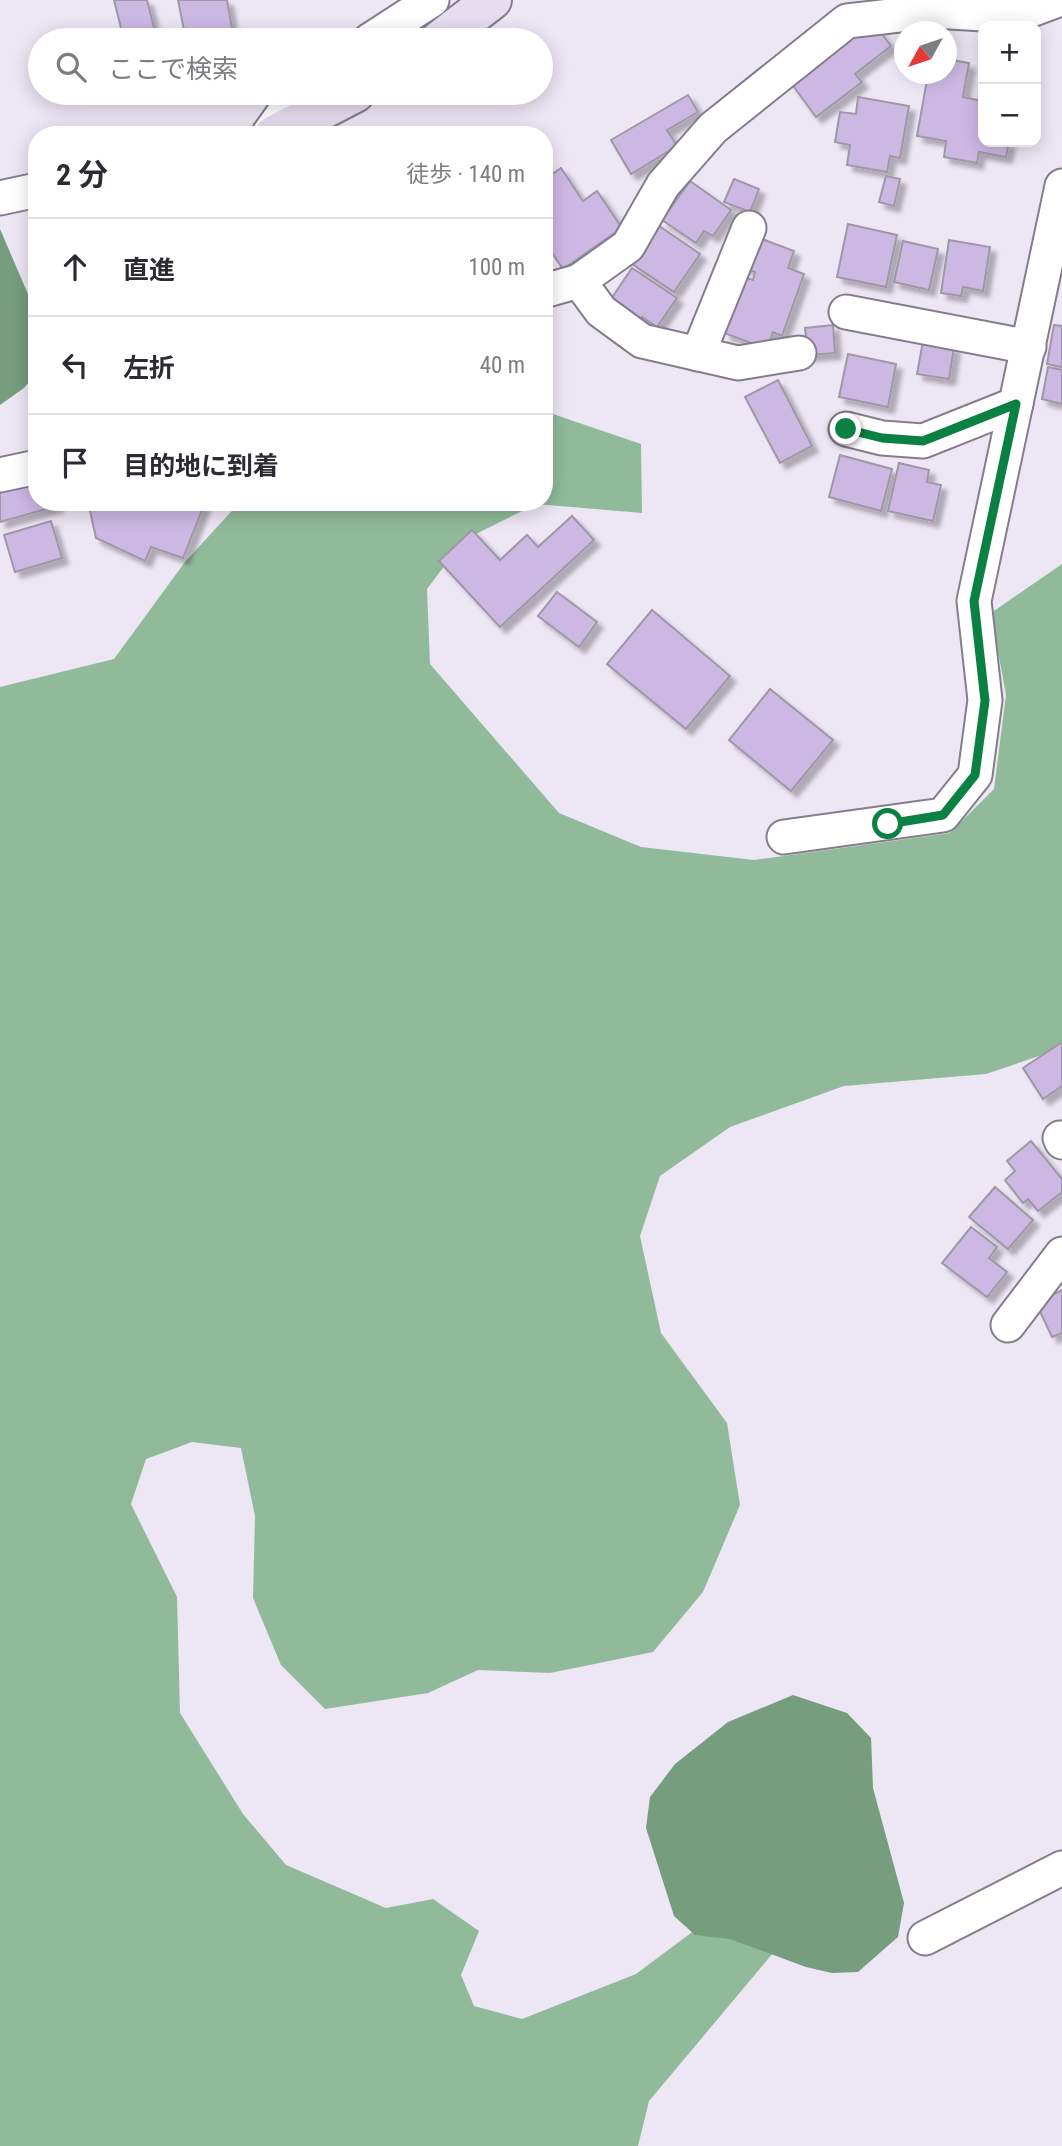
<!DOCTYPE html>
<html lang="ja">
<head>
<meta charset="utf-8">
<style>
  :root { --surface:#fff; --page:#f2f2f3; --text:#2b2b33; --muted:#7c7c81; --line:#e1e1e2 }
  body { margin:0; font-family:"Roboto Condensed","Noto Sans JP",sans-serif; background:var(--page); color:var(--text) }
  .controls { position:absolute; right:21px; top:21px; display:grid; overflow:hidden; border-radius:14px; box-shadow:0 4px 18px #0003 }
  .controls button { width:63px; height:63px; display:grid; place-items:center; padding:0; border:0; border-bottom:2px solid var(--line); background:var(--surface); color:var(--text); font:35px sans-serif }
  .compass { position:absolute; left:894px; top:21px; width:63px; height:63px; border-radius:50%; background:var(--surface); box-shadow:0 4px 18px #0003; rotate:230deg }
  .stop { position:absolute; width:21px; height:21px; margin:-16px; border:5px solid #0b8043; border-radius:50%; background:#fff }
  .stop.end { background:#0b8043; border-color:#fff; box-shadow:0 2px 7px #0008 }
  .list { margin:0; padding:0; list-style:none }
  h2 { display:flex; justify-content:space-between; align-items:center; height:91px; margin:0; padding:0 28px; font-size:30px }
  h2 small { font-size:23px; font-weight:400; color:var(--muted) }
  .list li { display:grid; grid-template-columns:46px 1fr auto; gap:21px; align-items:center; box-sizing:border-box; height:98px; padding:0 28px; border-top:2px solid var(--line) }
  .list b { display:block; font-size:26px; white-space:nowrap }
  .list em { font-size:23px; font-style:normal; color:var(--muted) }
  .icon { flex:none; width:38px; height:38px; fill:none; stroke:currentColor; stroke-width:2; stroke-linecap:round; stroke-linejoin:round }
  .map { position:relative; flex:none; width:1062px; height:2146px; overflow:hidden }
  .search { position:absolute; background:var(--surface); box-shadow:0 4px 18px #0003; left:28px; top:28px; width:525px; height:77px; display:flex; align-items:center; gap:18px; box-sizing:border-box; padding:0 24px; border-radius:38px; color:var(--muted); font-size:26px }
  .panel { position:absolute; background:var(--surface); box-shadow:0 4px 18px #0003; left:28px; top:126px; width:525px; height:385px; border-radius:28px }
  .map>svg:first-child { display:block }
  .forest { fill:#91ba9a }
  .water { fill:#759d7e }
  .building { fill:#cdb8e3; stroke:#9e98a6; stroke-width:2; filter:url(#shadow) }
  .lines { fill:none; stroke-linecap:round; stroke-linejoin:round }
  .street-casing { stroke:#847d8b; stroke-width:37 }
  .secondary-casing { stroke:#847d8b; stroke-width:42 }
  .street { stroke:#fff; stroke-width:33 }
  .secondary { stroke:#e6ddf0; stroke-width:38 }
  .route { stroke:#0b8043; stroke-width:9 }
</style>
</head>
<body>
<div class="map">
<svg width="1062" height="2146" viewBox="0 0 1062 2146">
  <defs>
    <filter id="shadow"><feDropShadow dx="6" dy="6" stdDeviation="2" flood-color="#0004"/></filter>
  </defs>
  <rect width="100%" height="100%" fill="#ede6f5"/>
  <polygon class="forest" points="544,411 641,444 642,513 536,504 464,540 427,589 430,664 559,813 641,847 754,860 950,833 994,789 1006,695 991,613 1062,564 1062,1043 1054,1051 986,1074 844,1086 730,1127 660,1176 640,1236 661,1333 727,1423 740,1505 703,1592 653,1652 550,1673 478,1670 428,1693 325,1709 281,1665 253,1598 255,1516 241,1448 192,1442 146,1459 131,1504 177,1597 180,1713 243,1814 286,1865 386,1908 433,1899 479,1931 461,1975 474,2006 522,2019 636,1974 719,1912 810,1909 649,2101 638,2146 0,2146 0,687 114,659 185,562 240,502 544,502"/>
  <g class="water">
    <polygon points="0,229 37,315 37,373 24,388 0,405"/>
    <polygon points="793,1695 847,1713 871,1738 873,1788 904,1903 898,1937 858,1972 832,1973 806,1967 730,1939 695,1935 674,1916 646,1828 650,1797 675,1764 728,1722"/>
  </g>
  <g class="building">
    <polygon points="114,0 147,0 157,40 124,40"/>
    <polygon points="178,0 227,0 234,40 186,40"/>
    <polygon points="872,21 891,46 855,74 862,82 816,117 791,83"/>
    <polygon points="946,59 969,63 963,97 983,101 983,142 1009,142 1006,157 979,152 977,163 944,157 946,141 917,136 928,74 946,74"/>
    <polygon points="688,95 698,112 667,130 677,146 631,174 611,140"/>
    <polygon points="858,97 909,106 900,158 890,156 887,172 847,165 850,145 835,142 840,112 856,114"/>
    <polygon points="561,168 583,201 597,191 622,228 563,269 544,241 544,180"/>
    <polygon points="886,176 900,179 894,206 879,202"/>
    <polygon points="734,179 759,189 750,212 724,202"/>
    <polygon points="690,181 731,210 713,236 704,231 696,243 662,220"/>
    <polygon points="652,221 700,254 674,292 632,264 647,243"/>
    <polygon points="848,224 897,235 886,287 837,277"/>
    <polygon points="754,236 794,251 788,268 804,274 782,336 773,332 767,349 724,333 744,277 753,280 755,272 743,267"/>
    <polygon points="949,240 990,247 983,291 963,287 961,296 941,293"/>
    <polygon points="903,241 938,249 929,290 894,282"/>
    <polygon points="632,268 677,298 657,327 642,317 634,329 605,308"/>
    <polygon points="833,325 835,353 808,355 805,328"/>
    <polygon points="1054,325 1062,326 1062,367 1047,364"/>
    <polygon points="923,341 954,347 949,379 917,374"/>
    <polygon points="848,354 896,364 888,407 839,397"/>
    <polygon points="1048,367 1062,370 1062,404 1042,399"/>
    <polygon points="778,380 812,446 780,463 745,397"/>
    <polygon points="840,455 892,469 881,511 829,497"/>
    <polygon points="899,463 929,470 927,482 941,485 933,521 888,511"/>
    <polygon points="37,474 37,502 56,502 57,506 0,522 0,484"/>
    <polygon points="88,502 143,502 158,507 160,502 195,502 204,505 183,558 151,547 145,561 96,538"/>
    <polygon points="572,516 594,540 500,627 439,561 472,530 500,560 527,535 538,547"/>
    <polygon points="51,521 62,558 15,572 4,535"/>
    <polygon points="557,592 597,622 579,647 538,616"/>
    <polygon points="652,610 730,676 686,729 607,664"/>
    <polygon points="770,689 833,740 791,791 729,740"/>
    <polygon points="1062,1042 1062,1086 1043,1099 1023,1068"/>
    <polygon points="1031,1141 1062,1179 1062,1192 1038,1211 1028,1199 1023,1203 1005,1180 1015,1171 1007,1161"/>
    <polygon points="995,1187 1033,1220 1008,1249 969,1217"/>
    <polygon points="971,1227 997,1247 989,1258 1007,1272 987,1297 942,1263"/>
    <polygon points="1062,1290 1062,1333 1052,1337 1036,1303"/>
  </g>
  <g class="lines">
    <g class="street-casing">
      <g id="street">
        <polyline points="370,40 432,0"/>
        <polyline points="268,135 298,93"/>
        <polyline points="0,198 37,190"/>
        <polyline points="579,281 601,311 642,341 738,363 799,353"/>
        <polyline points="544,291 579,281 628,246 663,185 713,128 847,21 934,11 1015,16 1058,0"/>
        <polyline points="846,312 1029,347"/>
        <polyline points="698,354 749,228"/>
        <polyline points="846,429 882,438 923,441 1016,404"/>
        <polyline points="0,475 37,467"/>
        <polyline points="784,837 943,815 975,775 985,700 974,601 1062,186"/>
        <polyline points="1060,1138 1062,1142"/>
        <polyline points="1008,1325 1062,1254"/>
        <polyline points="925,1938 1062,1868"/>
      </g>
    </g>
    <g class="secondary-casing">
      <g id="secondary">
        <polyline points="440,40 492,0"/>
        <polyline points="274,135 355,93"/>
      </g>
    </g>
    <use href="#street" class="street"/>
    <use href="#secondary" class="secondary"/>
  </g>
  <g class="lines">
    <polyline class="route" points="846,429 882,438 923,441 1016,404 974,601 985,701 975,775 943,815 888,824"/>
  </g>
</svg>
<div class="controls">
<button>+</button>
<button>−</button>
</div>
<svg class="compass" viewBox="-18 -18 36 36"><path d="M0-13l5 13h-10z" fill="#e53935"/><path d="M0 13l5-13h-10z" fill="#7c7c81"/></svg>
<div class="stop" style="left:888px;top:824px"></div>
<div class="stop end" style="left:846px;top:429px"></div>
<div class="search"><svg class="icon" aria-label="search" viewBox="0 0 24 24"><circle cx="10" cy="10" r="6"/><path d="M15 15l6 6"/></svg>ここで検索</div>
<section class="panel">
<h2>2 分<small>徒歩 · 140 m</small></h2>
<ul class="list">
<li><svg class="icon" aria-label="ahead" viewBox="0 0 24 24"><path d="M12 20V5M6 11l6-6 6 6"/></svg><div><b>直進</b></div><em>100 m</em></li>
<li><svg class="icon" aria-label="left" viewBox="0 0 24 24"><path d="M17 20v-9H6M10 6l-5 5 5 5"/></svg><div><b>左折</b></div><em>40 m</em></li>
<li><svg class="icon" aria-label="arrive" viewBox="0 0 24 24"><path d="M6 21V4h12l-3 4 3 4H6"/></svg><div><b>目的地に到着</b></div></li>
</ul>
</section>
</div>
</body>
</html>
